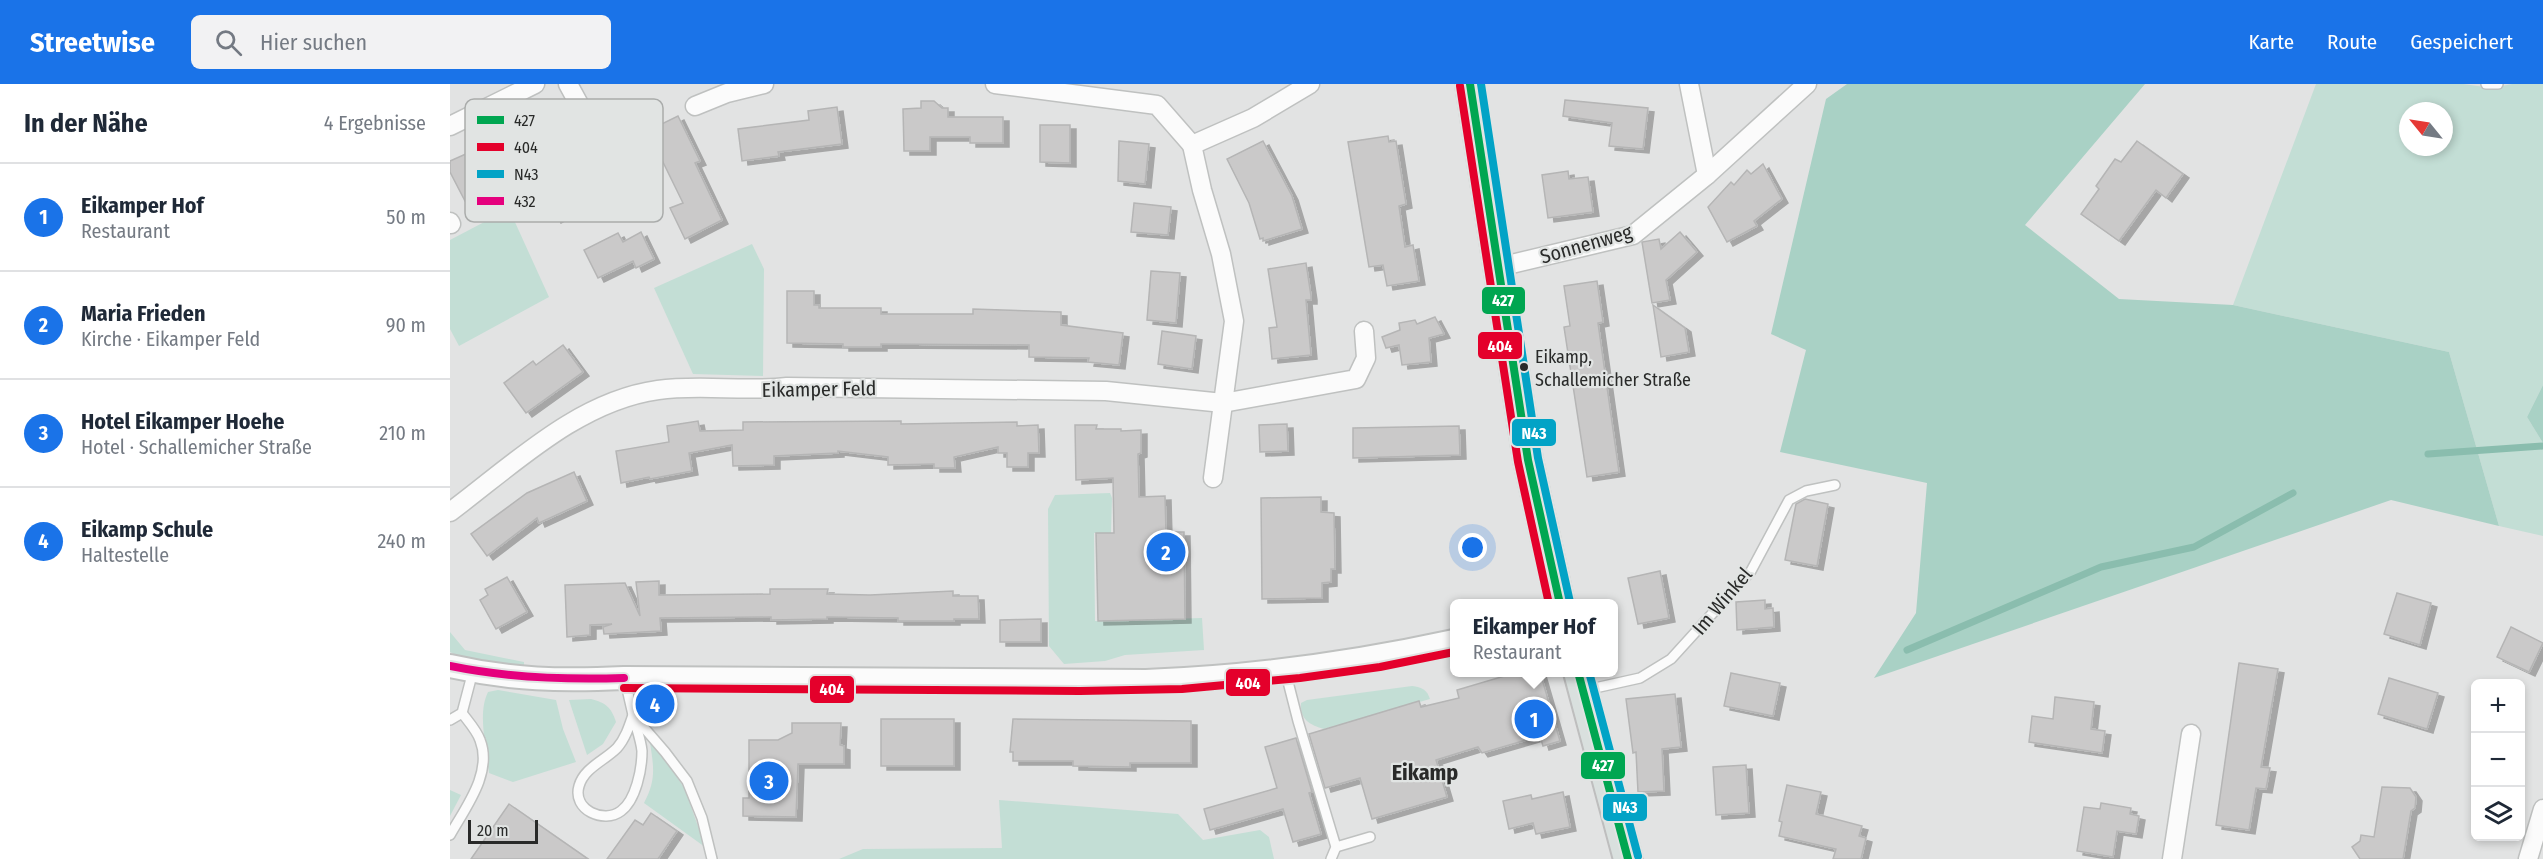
<!DOCTYPE html>
<html lang="de">
<head>
<meta charset="utf-8">
<style>
  :root { --surface:#fff; --page:#f2f2f3; --text:#1f2937; --muted:#747a83; --line:#e0e1e3; --accent:#1a73e8 }
  body { margin:0; font-family:"Fira Sans Condensed",sans-serif; background:var(--page); color:var(--text) }
  .controls { position:absolute; right:18px; bottom:18px; display:grid; overflow:hidden; border-radius:9px; box-shadow:0 3px 9px #0003 }
  .controls button { width:54px; height:54px; display:grid; place-items:center; padding:0; border:0; border-bottom:2px solid var(--line); background:var(--surface); color:var(--text); font:30px sans-serif }
  .compass { position:absolute; left:1949px; top:18px; width:54px; height:54px; border-radius:50%; background:var(--surface); box-shadow:0 3px 9px #0003; rotate:300deg }
  .scale { position:absolute; left:18px; bottom:15px; width:70px; box-sizing:border-box; padding-left:6px; border:3px solid #292a29; border-top:0; font-size:16px; line-height:21px; white-space:nowrap; color:#292a29; -webkit-text-stroke:4px #e1e4e3; paint-order:stroke }
  .you { position:absolute; left:1023px; top:464px; width:21px; height:21px; margin:-15px; border:4px solid #fff; border-radius:50%; background:#1a73e8; box-shadow:0 0 0 9px #1a73e833 }
  .badge { display:grid; place-items:center; width:39px; height:39px; border-radius:50%; background:var(--accent); color:#fff; font-size:20px; font-weight:700 }
  .pin { position:absolute; translate:-50% -50%; border:3px solid #fff; box-shadow:0 2px 6px #0006 }
  .popup { position:absolute; left:1000px; top:515px; width:168px; height:78px; box-sizing:border-box; display:grid; place-content:center; border-radius:9px; background:var(--surface); filter:drop-shadow(0 2px 4px #0005); font-size:20px; white-space:nowrap; color:var(--muted) }
  .popup b { font-size:22px; color:var(--text) }
  .popup::after { content:''; position:absolute; left:50%; top:100%; margin-left:-12px; border:12px solid transparent; border-top-color:var(--surface) }
  .list { margin:0; padding:0; list-style:none }
  h2 { display:flex; justify-content:space-between; align-items:center; height:78px; margin:0; padding:0 24px; font-size:26px }
  h2 small { font-size:20px; font-weight:400; color:var(--muted) }
  .list li { display:grid; grid-template-columns:39px 1fr auto; gap:18px; align-items:center; box-sizing:border-box; height:108px; padding:0 24px; border-top:2px solid var(--line) }
  .list b { display:block; font-size:22px; white-space:nowrap }
  .list p { margin:0; font-size:20px; white-space:nowrap; color:var(--muted) }
  .list em { font-size:20px; font-style:normal; color:var(--muted) }
  .icon { flex:none; width:33px; height:33px; fill:none; stroke:currentColor; stroke-width:2; stroke-linecap:round; stroke-linejoin:round }
  .map { position:relative; flex:none; width:2093px; height:775px; overflow:hidden }
  header { display:flex; align-items:center; gap:36px; box-sizing:border-box; height:84px; padding:0 30px; background:var(--accent); color:#fff }
  header strong { font-size:28px }
  nav { display:flex; gap:33px; margin-inline-start:auto; font-size:21px }
  .search { width:420px; height:54px; background:var(--page); display:flex; align-items:center; gap:15px; box-sizing:border-box; padding:0 21px; border-radius:9px; color:var(--muted); font-size:22px }
  main { display:flex }
  aside { flex:1; background:var(--surface) }
  .map>svg:first-child { display:block }
  .green { fill:#c3ded5; fill-rule:evenodd }
  .forest { fill:#a9d1c5 }
  .lines { fill:none; stroke-linecap:round; stroke-linejoin:round }
  .stream { stroke:#8abdae; stroke-width:7 }
  .building { fill:#cac9c9; stroke:#b5b5b5; stroke-width:1.5; filter:url(#shadow) }
  .service-casing { stroke:#bfc1c0; stroke-width:12 }
  .minor-casing { stroke:#bfc1c0; stroke-width:21 }
  .tertiary-casing { stroke:#bfc1c0; stroke-width:26 }
  .primary-casing { stroke:#bebebe; stroke-width:32 }
  .service { stroke:#fbfbfb; stroke-width:9 }
  .minor { stroke:#fbfbfb; stroke-width:18 }
  .tertiary { stroke:#fbfbfb; stroke-width:22 }
  .primary { stroke:#d9e0de; stroke-width:28 }
  .bus-1-casing { stroke:#e1e4e3; stroke-width:12 }
  .bus-2-casing { stroke:#e1e4e3; stroke-width:12 }
  .bus-3-casing { stroke:#e1e4e3; stroke-width:12 }
  .bus-4-casing { stroke:#e1e4e3; stroke-width:12 }
  .bus-1 { stroke:#00a651; stroke-width:8 }
  .bus-2 { stroke:#e4002b; stroke-width:8 }
  .bus-3 { stroke:#02a3c6; stroke-width:8 }
  .bus-4 { stroke:#e5007d; stroke-width:8 }
  .bus-dot { fill:#292a29; stroke:#e1e4e3; stroke-width:2 }
  .labels { text-anchor:middle; dominant-baseline:central; stroke-width:4.5; stroke-linejoin:round; paint-order:stroke }
  .bus-label { font-size:18px; fill:#292a29; stroke:#e1e4e3; text-anchor:start }
  .street-label { font-size:20px; fill:#292a29; stroke:#e1e4e3 }
  .quarter-label { font-size:22px; font-weight:bold; fill:#292a29; stroke:#e1e4e3 }
  .key { fill:#e1e4e3; stroke:#aaacab; stroke-width:1.5 }
  .key-label { font-size:16px; fill:#292a29 }
  .line-badge { stroke:#e1e4e3; stroke-width:2 }
  .badge-label { font-size:16px; text-anchor:middle; font-weight:bold; fill:#fff }
</style>
</head>
<body>
<header>
<strong>Streetwise</strong>
<div class="search"><svg class="icon" aria-label="search" viewBox="0 0 24 24"><circle cx="10" cy="10" r="6"/><path d="M15 15l6 6"/></svg>Hier suchen</div>
<nav><a>Karte</a><a>Route</a><a>Gespeichert</a></nav>
</header>
<main>
<aside>
<h2>In der Nähe<small>4 Ergebnisse</small></h2>
<ul class="list">
<li><span class="badge">1</span><div><b>Eikamper Hof</b><p>Restaurant</p></div><em>50 m</em></li>
<li><span class="badge">2</span><div><b>Maria Frieden</b><p>Kirche · Eikamper Feld</p></div><em>90 m</em></li>
<li><span class="badge">3</span><div><b>Hotel Eikamper Hoehe</b><p>Hotel · Schallemicher Straße</p></div><em>210 m</em></li>
<li><span class="badge">4</span><div><b>Eikamp Schule</b><p>Haltestelle</p></div><em>240 m</em></li>
</ul>
</aside>
<div class="map">
<svg width="2093" height="775" viewBox="0 0 2093 775">
  <defs>
    <filter id="shadow"><feDropShadow dx="6" dy="4" stdDeviation="0" flood-color="#0004"/></filter>
  </defs>
  <rect width="100%" height="100%" fill="#e2e3e3"/>
  <g class="green">
    <path d="M1866,0H2013L2042,4L2062,0H2093V301L2077,333L2093,359V452L2049,442L1999,268L1783,221ZM1958,27H1994V63H1958Z"/>
    <polygon points="59,125 99,213 9,262 0,245 0,156"/>
    <polygon points="302,160 314,185 313,292 243,290 204,204"/>
    <polygon points="660,409 662,414 661,449 644,449 645,537 752,534 754,566 675,571 655,577 614,580 599,562 598,425 605,411"/>
    <polygon points="0,548 15,566 74,578 74,582 8,572 0,568"/>
    <path d="M962,602C972,603 977,606 980,615L874,645C860,641 850,636 851,619L857,616Z"/>
    <path d="M48,606L106,616L113,645L126,678L63,698L39,689C37,665 27,630 38,608Z"/>
    <path d="M141,615C156,619 161,623 166,638L153,660L137,671L119,616Z"/>
    <path d="M200,659L207,664L235,705L255,763L194,719C206,696 204,684 200,659Z"/>
    <polygon points="0,706 11,711 0,732"/>
    <polygon points="549,716 728,730 753,756 810,746 819,753 824,775 389,775 413,765 552,764"/>
  </g>
  <g class="forest">
    <polygon points="1397,0 1695,0 1575,141 1669,215 1783,221 1999,268 2049,442 1941,416 1424,594 1466,529 1477,399 1330,368 1356,266 1321,250 1376,15"/>
    <polygon points="2093,301 2093,359 2077,333"/>
  </g>
  <g class="lines">
    <g class="stream">
      <polyline points="1978,370 2093,362"/>
      <polyline points="1457,566 1651,483 1744,463 1843,409"/>
    </g>
  </g>
  <g class="building">
    <polygon points="1115,16 1198,24 1193,65 1159,62 1162,39 1113,32"/>
    <polygon points="471,17 484,17 492,24 498,24 498,33 553,33 553,59 520,59 520,53 480,53 480,67 454,67 453,25 471,24"/>
    <polygon points="387,23 392,60 328,68 329,72 292,77 288,45 359,36 358,27"/>
    <polygon points="228,32 250,77 245,79 272,136 235,155 220,124 233,119 208,68 199,72 189,51"/>
    <polygon points="590,41 620,41 620,79 590,78"/>
    <polygon points="938,52 939,58 946,57 956,120 949,122 955,163 963,161 969,197 937,202 933,181 919,183 898,58"/>
    <polygon points="669,57 699,60 695,100 668,97"/>
    <polygon points="813,57 842,112 852,145 813,157 813,154 810,155 799,119 777,75"/>
    <polygon points="1687,57 1733,90 1716,114 1706,106 1669,157 1631,130 1649,105 1646,102 1665,75 1671,78"/>
    <polygon points="18,69 20,73 28,69 45,102 15,117 0,88 0,77"/>
    <polygon points="113,79 118,89 126,85 141,117 105,135 85,93"/>
    <polygon points="1313,80 1332,115 1304,137 1307,142 1277,158 1258,123 1281,98 1284,101 1297,86 1301,90"/>
    <polygon points="1118,87 1119,95 1138,93 1143,128 1098,134 1092,91"/>
    <polygon points="684,119 721,123 718,151 681,148"/>
    <polygon points="191,148 204,175 186,184 183,177 148,194 134,166 168,149 173,158"/>
    <polygon points="1230,148 1247,168 1216,196 1220,216 1202,219 1192,158 1209,155 1211,165"/>
    <polygon points="856,179 861,212 861,216 856,216 861,271 822,275 819,244 827,243 818,185"/>
    <polygon points="701,187 730,189 726,239 697,236"/>
    <polygon points="1147,197 1153,238 1148,239 1169,388 1137,393 1114,243 1120,242 1114,202"/>
    <polygon points="337,207 364,207 364,221 369,221 369,224 431,224 431,230 523,230 523,225 611,228 611,241 673,249 669,281 638,278 639,274 579,273 579,261 431,260 431,263 393,263 393,260 337,259"/>
    <polygon points="1203,221 1235,244 1239,268 1211,273"/>
    <polygon points="985,233 994,250 979,254 981,278 952,281 949,261 936,264 932,253 950,246 949,239 965,236 967,240"/>
    <polygon points="712,247 746,252 742,285 708,280"/>
    <polygon points="113,261 133,288 76,329 54,299 83,277 86,281"/>
    <polygon points="248,337 250,347 293,346 293,338 451,337 451,340 567,338 567,342 588,341 589,369 578,369 578,383 557,383 557,369 548,369 548,363 504,373 505,384 484,384 484,380 438,381 438,373 388,367 388,369 324,372 324,381 283,382 282,361 239,369 242,387 200,395 199,393 171,399 166,367 219,358 217,342"/>
    <polygon points="837,340 838,367 810,368 809,341"/>
    <polygon points="625,341 647,341 646,345 671,345 671,347 691,346 691,369 688,370 689,413 715,412 716,448 734,448 735,535 648,537 646,449 664,449 663,394 626,396"/>
    <polygon points="1009,342 1010,371 903,374 903,344"/>
    <polygon points="124,388 137,417 89,439 87,434 37,472 21,450 77,409"/>
    <polygon points="871,413 871,428 884,429 885,485 881,485 881,498 872,499 872,514 812,515 811,414"/>
    <polygon points="1355,415 1378,420 1367,482 1335,476 1346,420"/>
    <polygon points="1210,487 1219,534 1188,540 1178,494"/>
    <polygon points="57,493 77,528 46,545 30,516 38,511 35,505"/>
    <polygon points="209,497 209,511 320,510 320,505 378,505 377,510 420,511 503,507 503,512 528,512 529,535 504,535 504,537 448,537 448,534 377,533 377,535 321,536 321,533 210,534 211,547 154,550 153,543 162,540 140,541 140,551 117,553 115,501 175,499 190,532 186,498"/>
    <polygon points="1947,509 1981,519 1970,561 1934,550"/>
    <polygon points="1315,516 1315,525 1323,524 1324,543 1287,546 1286,518"/>
    <polygon points="591,535 591,558 550,558 550,536"/>
    <polygon points="2061,543 2093,559 2079,588 2047,573"/>
    <polygon points="1789,579 1828,585 1811,683 1820,684 1816,705 1806,704 1799,746 1766,741"/>
    <polygon points="1068,588 1090,588 1110,657 1093,662 1090,652 1032,669 1028,663 986,676 997,713 922,735 910,694 875,704 859,650 969,617 971,623 1009,614 1007,606"/>
    <polygon points="1281,589 1330,599 1323,632 1274,622"/>
    <polygon points="1939,594 1988,609 1977,645 1928,630"/>
    <polygon points="1225,610 1231,663 1212,665 1214,707 1188,708 1186,668 1183,669 1176,615"/>
    <polygon points="1605,613 1644,618 1641,645 1655,647 1652,669 1579,658 1582,632 1603,635"/>
    <rect x="431" y="635" width="73" height="47"/>
    <polygon points="563,635 741,637 741,679 680,679 680,683 623,682 623,677 563,677 563,668 560,668"/>
    <polygon points="342,639 391,639 390,661 394,662 394,680 348,680 346,733 293,732 293,714 299,714 299,656 328,656 342,649"/>
    <polygon points="846,654 862,708 859,709 871,750 843,758 833,725 760,746 754,725 827,704 815,663"/>
    <polygon points="1296,681 1299,729 1266,731 1263,683"/>
    <polygon points="1337,701 1371,708 1366,730 1412,742 1409,752 1416,754 1411,775 1383,775 1386,765 1329,752 1332,738 1329,737"/>
    <polygon points="1932,703 1960,704 1966,713 1965,724 1961,727 1953,775 1910,775 1902,763 1910,757 1911,751 1924,753"/>
    <polygon points="1113,708 1120,743 1086,750 1083,739 1059,745 1053,717 1081,711 1082,715"/>
    <polygon points="1651,719 1681,724 1680,730 1689,732 1686,750 1667,747 1663,773 1627,767 1634,723 1650,725"/>
    <polygon points="59,720 138,775 21,775"/>
    <polygon points="201,729 227,747 208,775 157,775 185,736 193,741"/>
  </g>
  <g class="lines">
    <g class="service-casing">
      <g id="service">
        <polyline points="2036,0 2048,0"/>
        <polyline points="835,586 848,637 886,763 881,775"/>
        <polyline points="175,596 183,631 215,668 237,697 252,734 262,775"/>
        <polyline points="1136,606 1190,594 1221,575 1301,487 1339,416 1356,407 1385,401"/>
        <path d="M183,631C186,643 191,656 192,667C192,685 186,716 171,727C154,740 122,726 129,702C134,684 154,677 167,664C175,655 179,643 183,631Z"/>
        <polyline points="0,636 12,629 23,587"/>
        <path d="M0,751C15,724 43,689 30,656C27,647 18,637 12,629"/>
        <polyline points="886,763 920,753"/>
      </g>
    </g>
    <g class="minor-casing">
      <g id="minor">
        <polyline points="118,0 172,99"/>
        <polyline points="545,0 707,21 742,61 803,34 860,0"/>
        <polyline points="245,22 277,9 314,0"/>
        <polyline points="0,42 85,0"/>
        <polyline points="742,61 752,106 771,170 784,237 763,394"/>
        <polyline points="1257,91 1357,0"/>
        <polyline points="0,138 1,140"/>
        <polyline points="1049,183 1183,151 1257,91 1239,0"/>
        <path d="M0,428C63,381 128,317 208,306C250,300 294,308 337,303L656,307L773,319L906,295L916,274L914,247"/>
        <polyline points="1722,775 1741,650"/>
        <polyline points="2078,775 2093,725"/>
      </g>
    </g>
    <g class="tertiary-casing">
      <path id="tertiary" d="M0,582C61,596 112,597 174,594L696,597C800,593 903,579 1004,557"/>
    </g>
    <g class="primary-casing">
      <g id="primary">
        <polyline points="1020,0 1078,376 1110,520"/>
        <polyline points="1128,588 1178,775"/>
      </g>
    </g>
    <use href="#service" class="service"/>
    <use href="#minor" class="minor"/>
    <use href="#tertiary" class="tertiary"/>
    <use href="#primary" class="primary"/>
    <g class="bus-1-casing">
      <g id="bus-1">
        <polyline points="1020,0 1078,376 1110,520"/>
        <polyline points="1128,588 1178,775"/>
      </g>
    </g>
    <g class="bus-2-casing">
      <g id="bus-2">
        <polyline points="1010,2 1068,378 1099,520"/>
        <polyline points="174,604 630,607 732,605 850,594 930,583 1004,568"/>
      </g>
    </g>
    <g class="bus-3-casing">
      <g id="bus-3">
        <polyline points="1031,0 1088,374 1120,518"/>
        <polyline points="1139,588 1188,772"/>
      </g>
    </g>
    <g class="bus-4-casing">
      <path id="bus-4" d="M0,582C58,594 115,596 174,594"/>
    </g>
    <use href="#bus-1" class="bus-1"/>
    <use href="#bus-2" class="bus-2"/>
    <use href="#bus-3" class="bus-3"/>
    <use href="#bus-4" class="bus-4"/>
  </g>
  <circle class="bus-dot" cx="1074" cy="283" r="5"/>
  <g class="labels">
    <g class="bus-label">
      <text x="1085" y="273">Eikamp,<tspan x="1085" dy="23">Schallemicher Straße</tspan></text>
    </g>
    <g class="street-label">
      <text transform="translate(1136 160) rotate(-16)">Sonnenweg</text>
      <text transform="translate(369 305) rotate(-1)">Eikamper Feld</text>
      <text transform="translate(1272 517) rotate(-50)">Im Winkel</text>
    </g>
    <g class="quarter-label">
      <text x="975" y="688">Eikamp</text>
    </g>
  </g>
  <rect x="15" y="15" width="198" height="123" rx="9" class="key"/>
  <rect x="27" y="32" width="27" height="8" fill="#00a651"/>
  <rect x="27" y="59" width="27" height="8" fill="#e4002b"/>
  <rect x="27" y="86" width="27" height="8" fill="#02a3c6"/>
  <rect x="27" y="113" width="27" height="8" fill="#e5007d"/>
  <g class="key-label">
    <text x="64" y="42">427</text>
    <text x="64" y="69">404</text>
    <text x="64" y="96">N43</text>
    <text x="64" y="123">432</text>
  </g>
  <g class="line-badge">
    <rect x="1031" y="202" width="45" height="29" rx="6" fill="#00a651"/>
    <rect x="1027" y="247" width="46" height="29" rx="6" fill="#e4002b"/>
    <rect x="1061" y="334" width="46" height="29" rx="6" fill="#02a3c6"/>
    <rect x="775" y="584" width="46" height="29" rx="6" fill="#e4002b"/>
    <rect x="359" y="591" width="46" height="29" rx="6" fill="#e4002b"/>
    <rect x="1130" y="667" width="46" height="29" rx="6" fill="#00a651"/>
    <rect x="1152" y="709" width="46" height="29" rx="6" fill="#02a3c6"/>
  </g>
  <g class="badge-label">
    <text x="1053" y="222">427</text>
    <text x="1050" y="268">404</text>
    <text x="1084" y="355">N43</text>
    <text x="798" y="605">404</text>
    <text x="382" y="611">404</text>
    <text x="1153" y="687">427</text>
    <text x="1175" y="729">N43</text>
  </g>
</svg>
<div class="controls">
<button>+</button>
<button>−</button>
<button><svg class="icon" aria-label="layers" viewBox="0 0 24 24"><path d="M12 4l9 5-9 5-9-5zM3 14l9 5 9-5"/></svg></button>
</div>
<svg class="compass" viewBox="-18 -18 36 36"><path d="M0-13l5 13h-10z" fill="#e53935"/><path d="M0 13l5-13h-10z" fill="#747a83"/></svg>
<div class="scale">20 m</div>
<div class="you"></div>
<div class="pin badge" style="left:1084px;top:635px">1</div>
<div class="popup"><b>Eikamper Hof</b>Restaurant</div>
<div class="pin badge" style="left:716px;top:468px">2</div>
<div class="pin badge" style="left:319px;top:697px">3</div>
<div class="pin badge" style="left:205px;top:620px">4</div>
</div>
</main>
</body>
</html>
